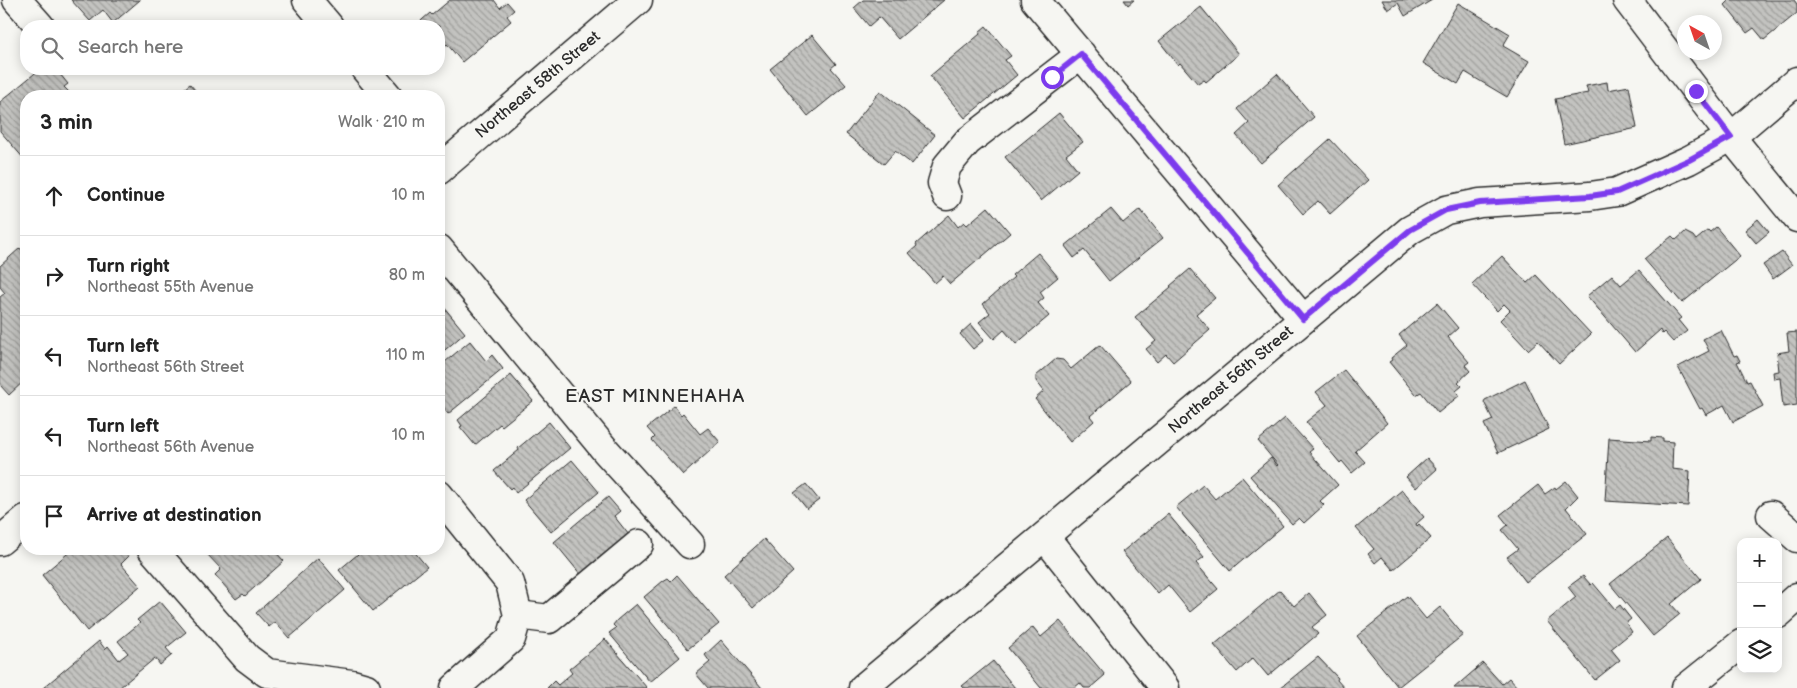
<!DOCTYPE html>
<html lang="en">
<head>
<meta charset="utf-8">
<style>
  :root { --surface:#fff; --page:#f2f2f2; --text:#222; --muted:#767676; --line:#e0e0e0 }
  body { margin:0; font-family:"Balsamiq Sans",sans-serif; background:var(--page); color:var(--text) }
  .controls { position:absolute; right:15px; bottom:15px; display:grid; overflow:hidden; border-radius:10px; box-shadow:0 2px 12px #0003 }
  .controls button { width:45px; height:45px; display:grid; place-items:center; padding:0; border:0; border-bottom:1px solid var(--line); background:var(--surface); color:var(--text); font:25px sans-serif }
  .compass { position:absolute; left:1677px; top:15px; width:45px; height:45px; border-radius:50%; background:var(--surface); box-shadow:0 2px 12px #0003; rotate:320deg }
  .stop { position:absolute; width:15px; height:15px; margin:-11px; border:4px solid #7c3aed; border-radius:50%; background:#fff }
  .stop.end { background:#7c3aed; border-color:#fff; box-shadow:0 1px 5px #0008 }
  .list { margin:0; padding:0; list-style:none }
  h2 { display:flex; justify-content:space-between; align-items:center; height:65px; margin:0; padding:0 20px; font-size:21px }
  h2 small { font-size:16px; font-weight:400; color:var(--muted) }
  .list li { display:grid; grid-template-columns:32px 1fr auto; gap:15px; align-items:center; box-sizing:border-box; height:80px; padding:0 20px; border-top:1px solid var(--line) }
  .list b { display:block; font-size:19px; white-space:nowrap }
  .list p { margin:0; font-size:16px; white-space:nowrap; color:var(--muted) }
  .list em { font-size:16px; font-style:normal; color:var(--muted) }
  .icon { flex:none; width:28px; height:28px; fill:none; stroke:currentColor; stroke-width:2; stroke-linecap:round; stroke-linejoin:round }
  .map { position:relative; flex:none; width:1797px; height:688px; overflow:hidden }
  .search { position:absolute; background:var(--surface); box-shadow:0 2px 12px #0003; left:20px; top:20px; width:425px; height:55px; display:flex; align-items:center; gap:12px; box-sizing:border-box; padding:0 18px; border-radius:20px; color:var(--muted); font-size:19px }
  .panel { position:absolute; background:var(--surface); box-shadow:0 2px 12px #0003; left:20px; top:90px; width:425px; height:465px; border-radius:20px }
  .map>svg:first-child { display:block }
  .building { fill:url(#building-back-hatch); stroke:#2b2b2b }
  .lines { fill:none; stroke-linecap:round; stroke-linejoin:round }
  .minor-casing { stroke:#2b2b2b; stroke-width:31 }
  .minor { stroke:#f6f6f2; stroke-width:28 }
  .route { stroke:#7c3aed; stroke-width:6 }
  .labels { text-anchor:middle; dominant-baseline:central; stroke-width:4.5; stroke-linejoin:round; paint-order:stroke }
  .street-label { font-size:16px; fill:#2b2b2b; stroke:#f6f6f2 }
  .quarter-label { font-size:19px; letter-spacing:1px; fill:#2b2b2b; stroke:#f6f6f2 }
</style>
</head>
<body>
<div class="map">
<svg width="1797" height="688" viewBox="0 0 1797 688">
  <defs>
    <pattern id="building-back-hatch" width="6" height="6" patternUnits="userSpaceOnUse" patternTransform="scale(1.25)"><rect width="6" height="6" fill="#c3c3c0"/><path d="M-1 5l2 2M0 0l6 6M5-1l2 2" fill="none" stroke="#9f9f9c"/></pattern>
  </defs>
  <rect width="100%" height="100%" fill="#f6f6f2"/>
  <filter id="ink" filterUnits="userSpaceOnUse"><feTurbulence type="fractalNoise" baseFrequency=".02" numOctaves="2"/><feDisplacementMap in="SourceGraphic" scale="10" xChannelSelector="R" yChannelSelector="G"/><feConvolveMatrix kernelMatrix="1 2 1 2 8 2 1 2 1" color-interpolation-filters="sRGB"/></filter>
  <g filter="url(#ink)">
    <g class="building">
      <polygon points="71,0 140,0 113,23 103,10 90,21"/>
      <polygon points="450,0 494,0 500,8 507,2 514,10 507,16 511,21 462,62 447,44 439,51 439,26 415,26 430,13 432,15"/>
      <polygon points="863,0 944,0 898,39 879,17 869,26 854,8"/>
      <polygon points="1124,0 1134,0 1128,5"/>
      <polygon points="1382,0 1432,0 1405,16 1398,3 1388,10"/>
      <polygon points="1730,0 1794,0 1797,4 1797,13 1764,40 1754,28 1747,33 1725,5"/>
      <polygon points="1458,3 1510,34 1503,46 1529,61 1507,97 1465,72 1458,84 1423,63"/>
      <polygon points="1201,7 1239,54 1206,82 1204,80 1198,84 1180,63 1178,65 1159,41"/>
      <polygon points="986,26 1011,56 1005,60 1017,75 965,118 930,76 980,34 979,32"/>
      <polygon points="812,35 836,64 831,68 846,85 808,116 770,69"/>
      <polygon points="40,69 56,69 68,84 64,87 73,96 26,96 26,159 25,160 0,131 0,102"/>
      <polygon points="1277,74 1314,117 1261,163 1236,135 1249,123 1237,109"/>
      <polygon points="1607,82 1608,90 1629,86 1637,128 1564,144 1555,99 1588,93 1586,86"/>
      <polygon points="190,84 200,96 175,96"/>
      <polygon points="161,90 167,96 153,96"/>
      <polygon points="880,91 935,135 912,164 895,151 884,164 846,134"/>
      <polygon points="1059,113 1083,142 1066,155 1078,170 1041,201 1005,157"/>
      <polygon points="1330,139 1368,180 1330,214 1318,201 1303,214 1278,185"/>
      <polygon points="988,207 1010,233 950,284 943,276 935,283 909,253 917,246 916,244 949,215 958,227 964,222 967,225"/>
      <polygon points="1111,209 1123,223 1140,209 1163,238 1109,281 1084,250 1074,258 1065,246"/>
      <polygon points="1758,219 1769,232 1756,243 1745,230"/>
      <polygon points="1716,227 1740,256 1682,303 1644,259 1672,236 1676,240 1685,232 1693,236 1696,240 1708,230 1710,232"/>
      <polygon points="20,248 26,256 26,379 9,395 0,385 0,297 5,293 0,287 0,266"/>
      <polygon points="1782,252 1792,265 1773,279 1763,265"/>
      <polygon points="1038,253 1058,277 1040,292 1044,298 1038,303 1049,316 1016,344 1004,330 994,339 979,322 990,313 983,304 1014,277 1012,275"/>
      <polygon points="1502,256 1527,283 1536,275 1591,334 1559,364 1538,341 1528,350 1500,320 1510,310 1504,304 1497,311 1472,284"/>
      <polygon points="1190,269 1215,298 1196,314 1210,330 1173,362 1166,354 1157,362 1146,349 1156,341 1135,317 1171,287 1170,286"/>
      <polygon points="1639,270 1681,318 1678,320 1687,331 1673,342 1664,332 1662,334 1660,330 1635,352 1587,296 1612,275 1621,285"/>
      <polygon points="439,301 465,333 439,355"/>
      <polygon points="1437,303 1458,328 1448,337 1469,362 1465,365 1470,371 1458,382 1462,386 1456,391 1460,395 1438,413 1421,392 1416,395 1389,362 1392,360 1391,358 1407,345 1399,335"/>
      <polygon points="971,324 984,340 973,349 960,334"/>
      <polygon points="1721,330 1734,356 1737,355 1740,361 1737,362 1747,382 1750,381 1763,406 1733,422 1724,405 1706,415 1702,408 1700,409 1678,367 1709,351 1703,339"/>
      <polygon points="1797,332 1797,405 1783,407 1780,378 1774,379 1773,372 1779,371 1777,353 1789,351 1787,333"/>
      <polygon points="470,341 486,361 492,355 503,369 448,414 439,402 439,367"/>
      <polygon points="1100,345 1131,381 1090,416 1094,421 1070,442 1035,399 1044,391 1036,381 1036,376 1056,359 1063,360 1071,369"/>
      <polygon points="1344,370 1387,423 1355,451 1365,462 1352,473 1342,461 1340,463 1306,422 1327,405 1316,392"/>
      <polygon points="511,375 533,401 502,426 500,424 475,445 460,427 462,426 458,420"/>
      <polygon points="1525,380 1549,429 1498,453 1484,424 1493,420 1484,402 1485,400"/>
      <polygon points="674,406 681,415 683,413 700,434 708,428 720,442 683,475 652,440 655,437 647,428"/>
      <polygon points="1285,418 1313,449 1309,452 1338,485 1320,501 1324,505 1304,523 1299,518 1292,524 1250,476 1271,458 1277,466 1278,465 1258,441"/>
      <polygon points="549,422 570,448 516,493 512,487 510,489 494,471 519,450 518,448"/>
      <polygon points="1651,437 1663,438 1663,441 1673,442 1672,469 1690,471 1688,506 1605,501 1609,438 1651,441"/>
      <polygon points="1427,458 1437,469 1416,488 1406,477"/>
      <polygon points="572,460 599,492 551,532 524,500"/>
      <polygon points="1242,477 1283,526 1230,571 1176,507 1203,485 1215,499"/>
      <polygon points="1566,481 1578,496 1566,508 1587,534 1526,582 1507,557 1518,549 1502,530 1508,525 1500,515 1538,485 1545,494 1555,487 1556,489"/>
      <polygon points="806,484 819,500 807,509 794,493"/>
      <polygon points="1402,490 1424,517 1416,524 1417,526 1419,524 1431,538 1393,570 1382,557 1375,563 1368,554 1374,549 1356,528"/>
      <polygon points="608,497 620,511 614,516 629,535 581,575 554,542"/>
      <polygon points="1168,514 1204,557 1196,563 1218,589 1190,612 1168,585 1158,594 1122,552"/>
      <polygon points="1667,538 1701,579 1671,604 1680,614 1653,636 1610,584"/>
      <polygon points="764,539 793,572 753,608 724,575"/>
      <polygon points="73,549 123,549 129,556 121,564 140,586 87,631 42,575"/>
      <polygon points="211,549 273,549 284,561 245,596 243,594 236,599 215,575 221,569 206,553"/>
      <polygon points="364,549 412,549 427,567 373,611 339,570"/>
      <polygon points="318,558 345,590 289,638 275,622 269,627 256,613"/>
      <polygon points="677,575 719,624 688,649 644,597 663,581 668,578 671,581"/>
      <polygon points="1583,576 1591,585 1593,583 1615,609 1620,605 1631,619 1626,623 1632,632 1611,649 1620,660 1595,680 1547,621 1576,597 1568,587"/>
      <polygon points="1280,590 1294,606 1309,593 1327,615 1312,627 1318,634 1268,676 1253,658 1237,672 1214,645"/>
      <polygon points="1407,596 1426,619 1440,607 1463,635 1398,687 1357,636"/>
      <polygon points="160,601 186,632 166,648 172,655 160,665 155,658 119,688 43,688 99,641 105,649 108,646 119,660 128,653 118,641 140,623 137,620"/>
      <polygon points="636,604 680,657 650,682 609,633 616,628 613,625 617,620"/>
      <polygon points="1060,621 1105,675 1090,688 1084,688 1080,683 1074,688 1041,688 1008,648 1033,627 1041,637"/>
      <polygon points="605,639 647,688 547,688 554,681 558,685 572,673 569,669"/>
      <polygon points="721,640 762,688 708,688 696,674 710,662 705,655"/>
      <polygon points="1318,657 1338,678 1337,680 1344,688 1280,688"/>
      <polygon points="993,661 1015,688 964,688 962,686"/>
      <polygon points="1483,663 1502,684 1509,678 1518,688 1454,688"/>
    </g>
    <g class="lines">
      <g class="minor-casing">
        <g id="minor">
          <polyline points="17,0 40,26"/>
          <polyline points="307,0 329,26"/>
          <polyline points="1035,0 1303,319"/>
          <polyline points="1627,0 1731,137 1797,218"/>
          <polyline points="365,69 388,96"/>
          <polyline points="439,170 638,0"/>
          <polyline points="947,196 942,183 947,166 967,142 1081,54"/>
          <polyline points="439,249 606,451 690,544"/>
          <polyline points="439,495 510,583 518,615 511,639 455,688"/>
          <polyline points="1771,515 1797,538"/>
          <polyline points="1045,537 1165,688"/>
          <polyline points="0,541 26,519"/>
          <polyline points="152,549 247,658 267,673 352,684 366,688"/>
          <polyline points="1778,614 1797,597"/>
          <polyline points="518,615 549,619 639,544"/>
          <polyline points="863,688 1410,230 1446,210 1480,203 1590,196 1617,192 1689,160 1731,137 1797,81"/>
          <polyline points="1686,688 1741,644"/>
        </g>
      </g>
      <use href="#minor" class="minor"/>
    </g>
  </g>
  <g class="lines" filter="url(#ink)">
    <polyline class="route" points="1052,77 1081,54 1303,319 1410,230 1446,210 1480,203 1590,196 1617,192 1689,160 1731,137 1696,91"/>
  </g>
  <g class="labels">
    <g class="street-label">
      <text transform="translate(538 85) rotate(-40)">Northeast 58th Street</text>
      <text transform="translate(1231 380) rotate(-40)">Northeast 56th Street</text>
    </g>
    <g class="quarter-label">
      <text x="655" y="396">EAST MINNEHAHA</text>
    </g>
  </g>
</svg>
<div class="controls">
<button>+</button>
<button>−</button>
<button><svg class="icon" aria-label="layers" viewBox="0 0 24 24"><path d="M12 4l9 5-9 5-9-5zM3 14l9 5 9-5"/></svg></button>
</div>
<svg class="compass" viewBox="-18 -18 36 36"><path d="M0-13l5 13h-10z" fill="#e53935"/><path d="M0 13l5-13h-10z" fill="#767676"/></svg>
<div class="stop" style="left:1052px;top:77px"></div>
<div class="stop end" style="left:1696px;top:91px"></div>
<div class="search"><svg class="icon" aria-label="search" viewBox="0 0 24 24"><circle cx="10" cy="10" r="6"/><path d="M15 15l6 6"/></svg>Search here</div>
<section class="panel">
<h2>3 min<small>Walk · 210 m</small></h2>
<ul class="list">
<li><svg class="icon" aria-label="ahead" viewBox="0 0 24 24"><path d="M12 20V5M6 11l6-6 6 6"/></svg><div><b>Continue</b></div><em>10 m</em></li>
<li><svg class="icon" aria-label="right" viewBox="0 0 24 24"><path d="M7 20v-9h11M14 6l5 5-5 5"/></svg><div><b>Turn right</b><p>Northeast 55th Avenue</p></div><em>80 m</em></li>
<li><svg class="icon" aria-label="left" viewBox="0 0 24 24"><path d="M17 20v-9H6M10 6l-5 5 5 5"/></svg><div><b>Turn left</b><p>Northeast 56th Street</p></div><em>110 m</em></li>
<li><svg class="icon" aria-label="left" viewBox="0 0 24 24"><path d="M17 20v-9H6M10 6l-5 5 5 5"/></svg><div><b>Turn left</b><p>Northeast 56th Avenue</p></div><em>10 m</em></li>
<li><svg class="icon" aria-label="arrive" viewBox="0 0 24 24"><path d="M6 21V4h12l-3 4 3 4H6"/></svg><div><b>Arrive at destination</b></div></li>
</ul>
</section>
</div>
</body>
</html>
